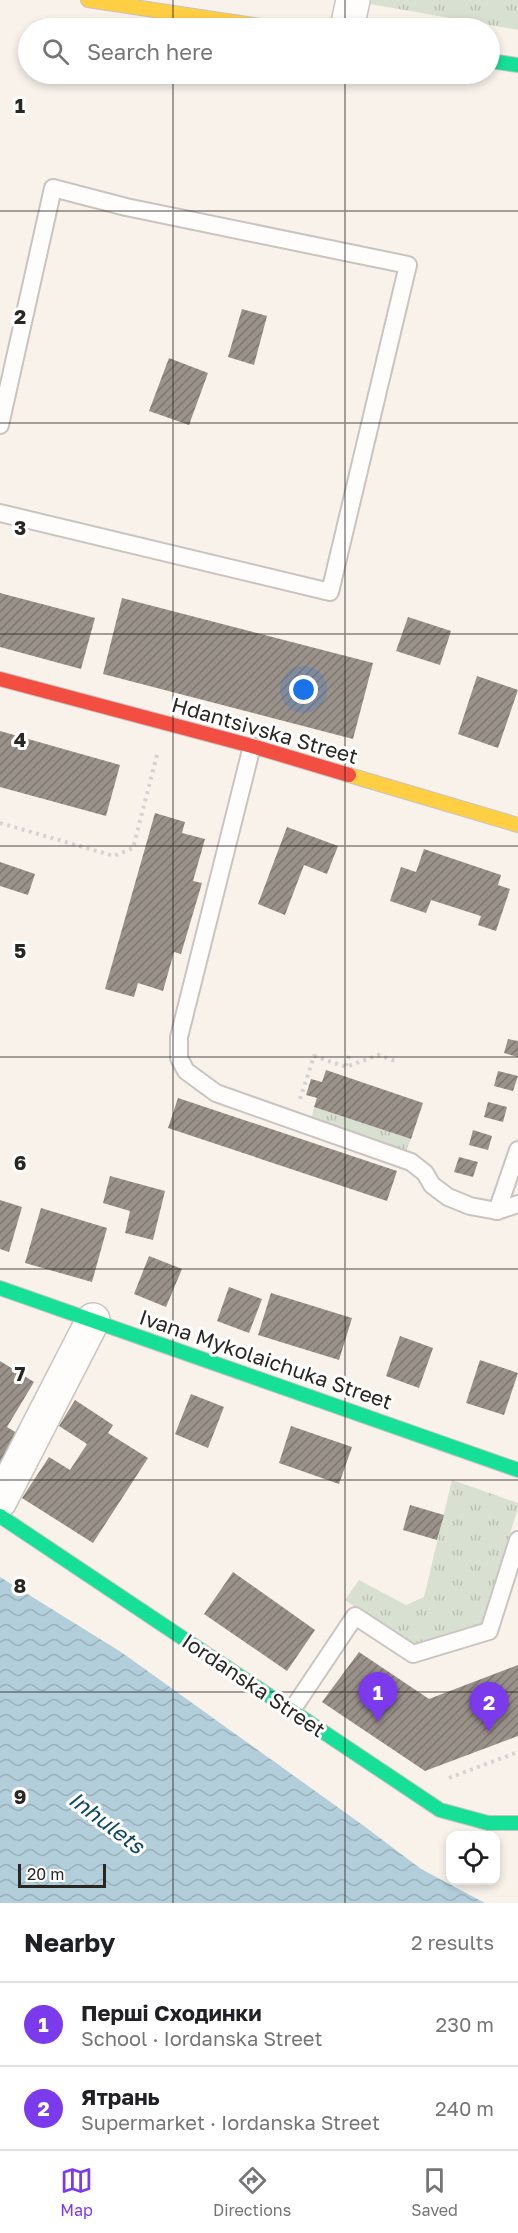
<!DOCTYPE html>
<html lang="en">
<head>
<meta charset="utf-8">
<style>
  :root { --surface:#fff; --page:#f2f2f2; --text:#202124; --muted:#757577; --line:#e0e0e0; --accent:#7c3aed }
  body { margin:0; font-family:"Golos Text",sans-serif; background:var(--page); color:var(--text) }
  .controls { position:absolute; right:18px; bottom:18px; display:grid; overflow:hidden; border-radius:12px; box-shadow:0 3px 9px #0003 }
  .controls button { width:54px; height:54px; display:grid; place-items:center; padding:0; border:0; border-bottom:2px solid var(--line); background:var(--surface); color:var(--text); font:30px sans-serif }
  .scale { position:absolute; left:18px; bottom:15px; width:88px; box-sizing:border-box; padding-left:6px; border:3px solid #2a2622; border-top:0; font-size:16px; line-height:21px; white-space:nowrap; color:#2a2622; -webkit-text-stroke:4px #fff; paint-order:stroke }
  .you { position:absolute; left:304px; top:690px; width:21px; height:21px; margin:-15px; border:4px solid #fff; border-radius:50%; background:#1a73e8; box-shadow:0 0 0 9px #1a73e833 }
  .badge { display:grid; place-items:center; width:39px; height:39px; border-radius:50%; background:var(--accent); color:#fff; font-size:20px; font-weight:700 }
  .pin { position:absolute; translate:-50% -50px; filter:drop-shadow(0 2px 3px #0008) }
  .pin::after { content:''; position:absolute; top:32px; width:21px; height:18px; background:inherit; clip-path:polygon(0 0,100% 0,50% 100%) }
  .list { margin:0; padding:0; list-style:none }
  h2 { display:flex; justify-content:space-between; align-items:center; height:78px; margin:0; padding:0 24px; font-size:26px }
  h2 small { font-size:20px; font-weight:400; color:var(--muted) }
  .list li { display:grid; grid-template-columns:39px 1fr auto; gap:18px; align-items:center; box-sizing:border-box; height:84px; padding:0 24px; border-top:2px solid var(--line) }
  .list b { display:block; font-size:22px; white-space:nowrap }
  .list p { margin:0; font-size:20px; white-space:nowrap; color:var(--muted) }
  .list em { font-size:20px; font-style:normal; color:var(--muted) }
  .icon { flex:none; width:33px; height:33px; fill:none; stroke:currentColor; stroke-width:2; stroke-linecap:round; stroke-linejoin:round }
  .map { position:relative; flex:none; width:518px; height:1903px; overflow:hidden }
  .search { position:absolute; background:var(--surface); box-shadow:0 3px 9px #0003; left:18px; right:18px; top:18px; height:66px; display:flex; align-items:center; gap:15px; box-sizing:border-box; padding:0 21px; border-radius:33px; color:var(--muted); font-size:22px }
  .sheet { height:246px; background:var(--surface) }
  nav { display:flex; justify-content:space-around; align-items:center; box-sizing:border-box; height:84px; border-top:2px solid var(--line); background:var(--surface); font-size:16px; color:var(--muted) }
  nav a { display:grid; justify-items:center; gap:3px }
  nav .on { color:var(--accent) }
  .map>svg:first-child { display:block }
  .grass { fill:url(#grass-tufts) }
  .water { fill:url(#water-waves) }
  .building { fill:url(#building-hatch) }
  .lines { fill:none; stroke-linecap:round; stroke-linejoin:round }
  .lane-casing { stroke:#c9c4c0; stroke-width:20 }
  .street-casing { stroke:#c9c4c0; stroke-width:36 }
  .fast-casing { stroke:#c9c4c0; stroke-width:16 }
  .slow-casing { stroke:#c9c4c0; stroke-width:16 }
  .jam-casing { stroke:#c9c4c0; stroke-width:16 }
  .path { stroke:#d5d3d2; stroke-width:4; stroke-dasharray:3 4.5; stroke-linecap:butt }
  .lane { stroke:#fefdfc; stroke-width:16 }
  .street { stroke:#fefdfc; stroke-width:33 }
  .fast { stroke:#16e098; stroke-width:14 }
  .slow { stroke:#ffcf43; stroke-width:14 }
  .jam { stroke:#f24e42; stroke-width:14 }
  .grid { fill:none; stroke:#2a2622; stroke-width:1.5; stroke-opacity:0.55 }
  .labels { text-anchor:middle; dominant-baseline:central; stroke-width:6; stroke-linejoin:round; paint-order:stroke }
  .street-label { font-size:21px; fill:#2a2622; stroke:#fff }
  .water-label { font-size:22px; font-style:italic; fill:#0f495d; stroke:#fff }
  .grid-label { font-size:20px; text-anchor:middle; font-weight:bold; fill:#2a2622; stroke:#fff; stroke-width:6; stroke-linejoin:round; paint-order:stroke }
</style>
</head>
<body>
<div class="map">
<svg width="518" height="1903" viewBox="0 0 518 1903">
  <defs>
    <pattern id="grass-tufts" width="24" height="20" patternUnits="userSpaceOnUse" patternTransform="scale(1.5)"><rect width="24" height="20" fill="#d8e0d1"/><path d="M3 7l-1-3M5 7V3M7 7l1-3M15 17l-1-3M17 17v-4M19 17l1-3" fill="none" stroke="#bac0b3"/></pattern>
    <pattern id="water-waves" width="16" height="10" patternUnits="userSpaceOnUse" patternTransform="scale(1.5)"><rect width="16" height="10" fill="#b2ceda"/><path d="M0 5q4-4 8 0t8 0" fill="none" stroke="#99b1bb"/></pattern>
    <pattern id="building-hatch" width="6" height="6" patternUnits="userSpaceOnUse" patternTransform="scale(1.5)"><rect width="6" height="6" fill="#9a928a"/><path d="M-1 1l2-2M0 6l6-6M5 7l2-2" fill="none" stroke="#7e7770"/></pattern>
  </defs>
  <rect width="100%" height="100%" fill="#f8f2eb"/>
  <g class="grass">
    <polygon points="371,0 518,0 518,30 370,4"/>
    <polygon points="314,1107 411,1139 405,1153 311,1121"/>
    <polygon points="452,1480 518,1503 518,1508 481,1628 413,1646 345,1600 359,1580 406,1605 424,1597"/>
  </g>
  <polygon class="water" points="0,1577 121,1652 364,1826 421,1869 485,1903 0,1903"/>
  <g class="building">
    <polygon points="242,309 267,316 254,365 228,357"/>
    <polygon points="169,358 208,373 189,425 149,411"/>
    <polygon points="0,593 95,618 81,669 0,647"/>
    <polygon points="122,598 373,663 353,739 103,674"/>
    <polygon points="408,617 451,631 440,665 396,651"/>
    <polygon points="477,676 518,690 498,748 458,734"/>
    <polygon points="0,731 120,765 106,816 0,787"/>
    <polygon points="155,813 185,822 182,833 205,839 193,881 202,883 181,954 174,952 163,991 138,983 134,997 105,989"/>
    <polygon points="287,827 338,846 327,874 304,865 285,915 258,904"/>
    <polygon points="424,849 501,875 498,885 510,889 496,931 478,925 481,916 431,900 426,913 390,901 401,867 416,872"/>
    <polygon points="0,862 35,874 28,895 0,886"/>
    <polygon points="508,1039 518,1041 518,1057 504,1053"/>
    <polygon points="326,1070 423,1103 411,1139 314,1107 317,1098 306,1095 311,1079 322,1082"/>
    <polygon points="498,1071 518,1076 513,1091 494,1086"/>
    <polygon points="178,1098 397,1171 387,1201 168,1128"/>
    <polygon points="488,1102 507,1107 503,1122 484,1117"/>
    <polygon points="473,1130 492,1136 488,1150 469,1145"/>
    <polygon points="459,1157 478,1162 473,1177 454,1172"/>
    <polygon points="110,1176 165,1191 153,1240 125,1233 130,1211 103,1203"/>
    <polygon points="0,1200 22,1207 9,1252 0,1249"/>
    <polygon points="41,1208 107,1228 92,1282 25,1263"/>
    <polygon points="149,1256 182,1269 166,1307 134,1294"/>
    <polygon points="229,1287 262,1299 249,1333 217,1321"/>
    <polygon points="271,1293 352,1318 339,1360 258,1335"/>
    <polygon points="400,1336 433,1348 419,1388 386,1376"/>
    <polygon points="480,1360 518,1373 504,1415 466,1403"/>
    <polygon points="0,1361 34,1382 7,1427 22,1436 0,1471"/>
    <polygon points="191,1394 224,1407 208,1448 175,1434"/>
    <polygon points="75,1400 113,1425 108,1433 148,1458 93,1543 22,1498 49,1457 70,1470 87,1444 59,1426"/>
    <polygon points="291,1426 352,1447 339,1484 279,1463"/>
    <polygon points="410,1505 444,1515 437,1540 403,1530"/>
    <polygon points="233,1572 315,1630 287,1671 204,1614"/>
    <polygon points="359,1652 429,1699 518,1665 518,1736 425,1771 322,1702"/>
  </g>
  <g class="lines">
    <g class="lane-casing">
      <g id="lane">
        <polyline points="0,425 53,188 126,207 408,265 330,592 0,513"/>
        <polyline points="252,746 179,1037 179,1058 186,1071 216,1093 411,1162 425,1173 432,1185 448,1197 470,1206 497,1211 518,1204"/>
        <polyline points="497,1211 518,1150"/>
        <polyline points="292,1710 355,1616 413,1654 489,1631 518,1540"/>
      </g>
    </g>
    <g class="street-casing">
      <g id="street">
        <polyline points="347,28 353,0"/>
        <polyline points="0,1501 93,1320"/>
      </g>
    </g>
    <g class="fast-casing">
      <g id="fast">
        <polyline points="490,61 518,65"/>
        <polyline points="0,1288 518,1470"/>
        <polyline points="0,1516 440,1810 488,1823 518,1823"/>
      </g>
    </g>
    <g class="slow-casing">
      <g id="slow">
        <polyline points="88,0 273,28"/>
        <polyline points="349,775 518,825"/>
      </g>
    </g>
    <g class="jam-casing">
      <polyline id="jam" points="0,679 252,746 349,775"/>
    </g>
    <g class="path">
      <polyline points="0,823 114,856 133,848 158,751"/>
      <polyline points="346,1066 350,1053"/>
      <polyline points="300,1099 314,1056 346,1067 378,1055 398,1062"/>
      <polyline points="449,1778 518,1752"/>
    </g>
    <use href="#lane" class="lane"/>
    <use href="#street" class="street"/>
    <use href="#fast" class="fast"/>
    <use href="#slow" class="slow"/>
    <use href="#jam" class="jam"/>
  </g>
  <path class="grid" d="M173,0V28M345,0V28M173,74V1903M345,74V1903M0,211H518M0,423H518M0,634H518M0,846H518M0,1057H518M0,1269H518M0,1480H518M0,1692H518"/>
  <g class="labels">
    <g class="street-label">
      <text transform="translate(265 730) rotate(16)">Hdantsivska Street</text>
      <text transform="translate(266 1359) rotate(19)">Ivana Mykolaichuka Street</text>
      <text transform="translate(254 1685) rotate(34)">Iordanska Street</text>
    </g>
    <g class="water-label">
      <text transform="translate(107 1822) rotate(37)">Inhulets</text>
    </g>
  </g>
  <g class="grid-label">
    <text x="20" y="113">1</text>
    <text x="20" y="324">2</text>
    <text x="20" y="535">3</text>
    <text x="20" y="747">4</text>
    <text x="20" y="958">5</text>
    <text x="20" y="1170">6</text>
    <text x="20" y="1381">7</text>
    <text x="20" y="1593">8</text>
    <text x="20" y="1804">9</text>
  </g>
</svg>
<div class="controls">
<button><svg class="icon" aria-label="locate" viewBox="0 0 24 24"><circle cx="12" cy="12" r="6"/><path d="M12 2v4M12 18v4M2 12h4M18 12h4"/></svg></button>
</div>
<div class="scale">20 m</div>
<div class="you"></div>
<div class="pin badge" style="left:378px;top:1722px">1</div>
<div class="pin badge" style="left:489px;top:1732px">2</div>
<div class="search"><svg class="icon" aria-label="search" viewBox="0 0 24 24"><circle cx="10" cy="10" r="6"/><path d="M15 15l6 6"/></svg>Search here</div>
</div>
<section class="sheet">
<h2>Nearby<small>2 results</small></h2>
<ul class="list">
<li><span class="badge">1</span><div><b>Перші Сходинки</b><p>School · Iordanska Street</p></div><em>230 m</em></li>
<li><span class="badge">2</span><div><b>Ятрань</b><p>Supermarket · Iordanska Street</p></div><em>240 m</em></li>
</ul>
</section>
<nav>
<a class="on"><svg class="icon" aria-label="map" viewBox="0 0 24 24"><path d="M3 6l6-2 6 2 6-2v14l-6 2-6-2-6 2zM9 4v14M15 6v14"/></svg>Map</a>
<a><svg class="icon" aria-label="directions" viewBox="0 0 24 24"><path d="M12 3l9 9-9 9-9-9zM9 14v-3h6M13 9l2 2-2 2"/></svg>Directions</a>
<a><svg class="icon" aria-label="saved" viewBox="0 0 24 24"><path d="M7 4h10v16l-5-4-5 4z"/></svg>Saved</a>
</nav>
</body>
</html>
